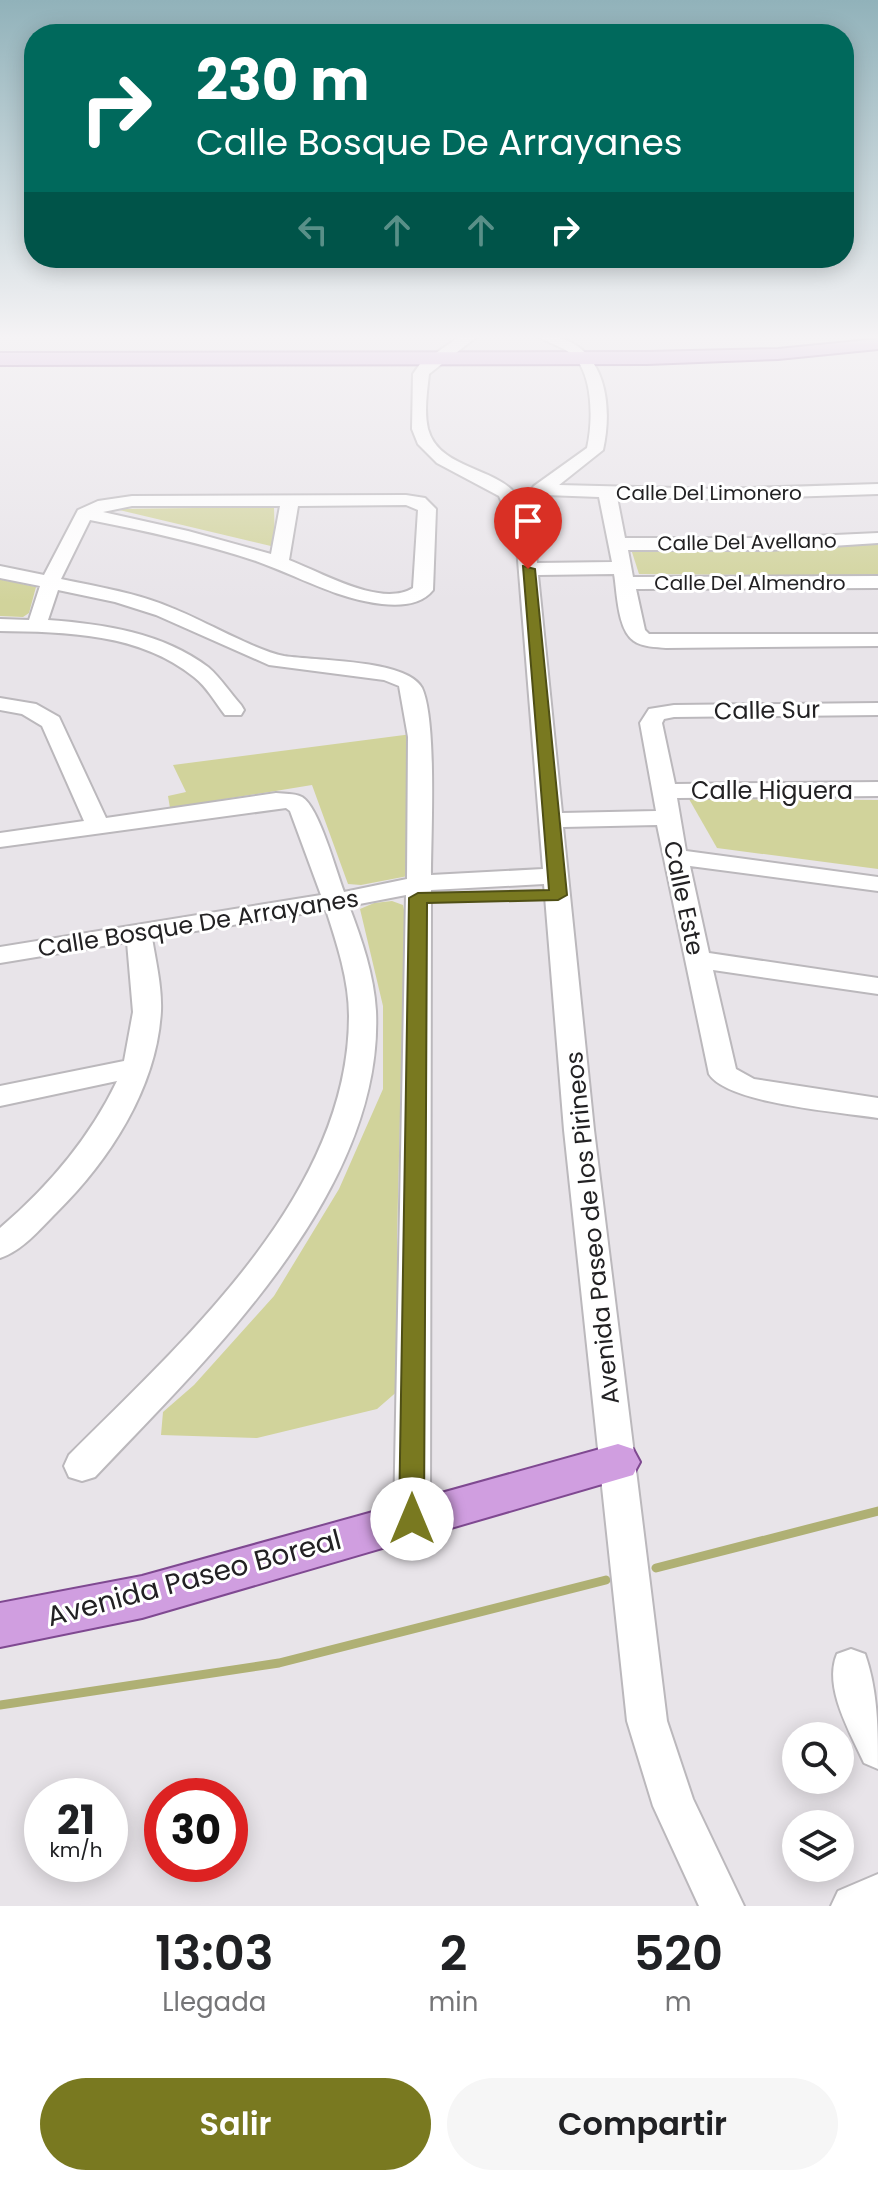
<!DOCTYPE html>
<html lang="es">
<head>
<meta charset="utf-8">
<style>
	:root { --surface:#fff; --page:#f6f6f6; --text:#202124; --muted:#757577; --accent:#797920 }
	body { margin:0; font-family:Poppins,sans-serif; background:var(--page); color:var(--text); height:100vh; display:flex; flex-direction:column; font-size:30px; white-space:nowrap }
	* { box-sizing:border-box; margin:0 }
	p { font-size:26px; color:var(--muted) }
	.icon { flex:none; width:44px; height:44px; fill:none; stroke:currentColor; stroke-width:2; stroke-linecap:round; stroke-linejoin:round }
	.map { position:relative; height:1906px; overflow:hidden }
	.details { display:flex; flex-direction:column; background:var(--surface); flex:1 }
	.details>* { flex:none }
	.guide { position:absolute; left:24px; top:24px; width:830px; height:244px; border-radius:32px; box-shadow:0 4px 20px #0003; background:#00695c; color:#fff; overflow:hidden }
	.tools { position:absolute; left:782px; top:1722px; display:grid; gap:16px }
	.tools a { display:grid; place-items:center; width:72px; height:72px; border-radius:50%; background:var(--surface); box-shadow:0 4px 20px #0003; font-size:40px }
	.speed { position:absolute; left:24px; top:1778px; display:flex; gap:16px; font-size:40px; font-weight:700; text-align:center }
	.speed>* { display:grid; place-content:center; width:104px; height:104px; border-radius:50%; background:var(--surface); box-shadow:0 4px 20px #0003; line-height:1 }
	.speed small { font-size:20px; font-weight:400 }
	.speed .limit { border:12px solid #d22; background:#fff; color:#111 }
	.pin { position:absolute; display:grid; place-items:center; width:68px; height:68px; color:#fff; margin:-82px -34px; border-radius:50% 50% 50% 0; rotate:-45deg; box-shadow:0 0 8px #0007 }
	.pin .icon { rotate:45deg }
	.me { position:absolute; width:88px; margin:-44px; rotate:0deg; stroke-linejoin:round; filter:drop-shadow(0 0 6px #0008) }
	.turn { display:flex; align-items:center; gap:28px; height:168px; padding:0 40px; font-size:36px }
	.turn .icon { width:104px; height:104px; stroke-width:2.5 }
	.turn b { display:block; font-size:56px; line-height:68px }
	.lanes { display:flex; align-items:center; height:76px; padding:0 40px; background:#0003; justify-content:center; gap:40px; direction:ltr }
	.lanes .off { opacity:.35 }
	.eta { display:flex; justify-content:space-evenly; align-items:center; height:136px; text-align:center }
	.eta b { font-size:48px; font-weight:600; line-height:56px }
	.button { display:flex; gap:16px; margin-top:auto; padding:16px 40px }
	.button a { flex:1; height:92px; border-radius:48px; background:var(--accent); color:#fff; font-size:32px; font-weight:600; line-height:92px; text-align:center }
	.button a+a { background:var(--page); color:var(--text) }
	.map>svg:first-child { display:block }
</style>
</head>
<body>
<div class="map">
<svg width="878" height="1906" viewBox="0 0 878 1906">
	<rect width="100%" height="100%" fill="#e8e4e9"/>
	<g fill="#d1d39b">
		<polygon points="274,507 275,547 115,509"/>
		<polygon points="878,542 878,576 639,574 631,549"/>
		<polygon points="0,579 36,587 29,613 23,617 0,616"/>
		<polygon points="412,734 408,876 361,885 348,884 312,785 170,808 168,796 186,792 173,765"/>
		<polygon points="689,799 878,800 878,869 717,848"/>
		<polygon points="392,901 403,905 405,915 397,1237 400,1389 377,1409 257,1438 161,1435 163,1412 194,1385 274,1296 339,1189 383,1089 383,1006 360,909 374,903"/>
	</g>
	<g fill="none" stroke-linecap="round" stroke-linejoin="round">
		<g stroke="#afb074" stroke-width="9">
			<polyline points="656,1568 878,1511"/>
			<polyline points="0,1705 279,1663 606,1580"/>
		</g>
		<g stroke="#bbb8bc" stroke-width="4">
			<g id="minor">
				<path d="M462 335H479L429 374C427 392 424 412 428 429 438 466 487 467 511 489 531 507 534 538 537 563L612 562 599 497 546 495 537 499 528 494 534 486 587 448C593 422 594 371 570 353 560 345 546 343 537 335 601 335 615 396 603 450L559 485 718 489 878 484V494L718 499 617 497 625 538H770L878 533V543L770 550H628L633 577 878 576V588L636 589 645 630 649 634H878V646L666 648C656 647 642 647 634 641 617 630 617 590 614 574L538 575 562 813 656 811 640 723 649 709 674 705 878 703V715L674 717 664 719 662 723 675 784 878 782V796L677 798 686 851 878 877V891L690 866 709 953 878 978V994L713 970 736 1069 754 1079 878 1098V1118C841 1112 728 1104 709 1074L657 825 563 827 594 1130 667 1721 693 1799 744 1906H699L653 1806 627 1721 564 1130 544 884 431 890 430 1519 425 1530 412 1535 399 1530 394 1519 406 895 349 906C362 940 374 975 376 1011 384 1191 209 1357 95 1477L82 1481 69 1477 64 1466 69 1455C185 1339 349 1194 349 1016 349 980 337 944 326 910L152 938C156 962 162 987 161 1011 157 1087 110 1160 56 1213 40 1229 22 1251 0 1258V1228C49 1186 89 1139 117 1081L0 1106V1086L124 1061 133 1012 127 942 0 963V947L321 895 290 811 286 808 0 847V833L84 821 42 726 22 714 0 710V698L36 704 59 717 106 818 276 793C284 794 294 793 302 797 319 807 336 871 344 892L407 879 408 737 399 686 384 680 269 665 156 615 115 602 58 590 48 620C104 624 163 633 208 667 221 678 230 693 241 705L244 710 241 715H225C215 702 207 687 194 677 140 633 66 632 0 631V619L29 620 40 586 0 578V566L44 575 78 510 98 501 132 496 406 495 425 498 436 509 433 590C421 605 400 606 382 604 337 599 298 576 256 561 202 543 146 531 90 520L61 579C99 587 137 593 172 608 203 620 254 650 284 656 314 661 407 659 422 688 437 720 431 835 431 875L543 869 516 535 499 496 437 463 418 444 412 429 413 374 420 364ZM406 505 418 510 413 588C381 608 321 572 289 560L298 506ZM132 506H280L271 554 188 531 103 512Z"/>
				<path d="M851 1649 865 1654C878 1691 878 1730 878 1769L864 1763C850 1732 823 1687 837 1654Z"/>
				<polygon points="878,1874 878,1906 831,1906 838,1891"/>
			</g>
		</g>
		<g stroke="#7f4991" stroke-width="4">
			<g id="major">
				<polygon points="878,339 878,349 778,359 647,364 0,365 0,353 647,352 778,349"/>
				<polygon points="618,1444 633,1449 640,1462 633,1475 142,1618 0,1647 0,1603 142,1576"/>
			</g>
		</g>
		<use href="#minor" fill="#fff" fill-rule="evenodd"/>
		<use href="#major" fill="#d09ee0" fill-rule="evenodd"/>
	</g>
	<linearGradient id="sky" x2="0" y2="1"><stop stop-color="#91b2ba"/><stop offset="0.56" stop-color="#f5f3f5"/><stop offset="1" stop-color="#f5f3f5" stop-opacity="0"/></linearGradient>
	<rect width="878" height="602" fill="url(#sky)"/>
	<polygon fill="#797920" stroke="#4f4f15" stroke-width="2" points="523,566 535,569 567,895 558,900 427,903 424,1519 421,1527 412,1530 403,1527 399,1519 409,898 418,893 549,890"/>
	<g text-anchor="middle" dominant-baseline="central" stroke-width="6" stroke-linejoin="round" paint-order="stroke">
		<g font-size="20" fill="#222123" stroke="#fff">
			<text x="709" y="493">Calle Del Limonero</text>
			<text transform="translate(747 542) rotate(-1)">Calle Del Avellano</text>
			<text x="750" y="583">Calle Del Almendro</text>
		</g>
		<g font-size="24" fill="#222123" stroke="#fff">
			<text transform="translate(767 710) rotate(-1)">Calle Sur</text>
			<text x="772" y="790">Calle Higuera</text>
			<text transform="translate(684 898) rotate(78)">Calle Este</text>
			<text transform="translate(198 923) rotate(-9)">Calle Bosque De Arrayanes</text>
			<text transform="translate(592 1228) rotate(-96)">Avenida Paseo de los Pirineos</text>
		</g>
		<g font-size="28" fill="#222123" stroke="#fff">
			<text transform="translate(194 1578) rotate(-15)">Avenida Paseo Boreal</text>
		</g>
	</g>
</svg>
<div class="tools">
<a><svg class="icon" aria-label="search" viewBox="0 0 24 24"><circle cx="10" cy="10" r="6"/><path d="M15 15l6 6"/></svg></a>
<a><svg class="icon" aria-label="layers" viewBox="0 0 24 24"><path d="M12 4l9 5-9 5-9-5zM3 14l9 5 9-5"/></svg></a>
</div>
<div class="speed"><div>21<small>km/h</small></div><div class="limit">30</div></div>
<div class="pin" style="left:528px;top:569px;background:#d93025"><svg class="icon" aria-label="arrive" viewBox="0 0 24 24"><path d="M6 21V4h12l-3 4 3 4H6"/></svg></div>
<svg class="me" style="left:412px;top:1519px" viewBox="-20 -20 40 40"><circle r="19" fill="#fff"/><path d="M0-13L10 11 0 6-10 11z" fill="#797920"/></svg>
<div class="guide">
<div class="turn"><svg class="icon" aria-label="right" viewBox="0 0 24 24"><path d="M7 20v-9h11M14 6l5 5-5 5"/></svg><div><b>230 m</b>Calle Bosque De Arrayanes</div></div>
<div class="lanes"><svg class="icon off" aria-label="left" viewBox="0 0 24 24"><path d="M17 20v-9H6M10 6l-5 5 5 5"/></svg><svg class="icon off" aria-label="ahead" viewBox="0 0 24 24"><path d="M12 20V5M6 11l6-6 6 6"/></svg><svg class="icon off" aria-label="ahead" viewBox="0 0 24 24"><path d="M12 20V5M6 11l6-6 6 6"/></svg><svg class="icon" aria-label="right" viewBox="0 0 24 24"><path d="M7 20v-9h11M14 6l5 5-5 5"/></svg></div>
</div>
</div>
<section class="details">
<div class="eta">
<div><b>13:03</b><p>Llegada</p></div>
<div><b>2</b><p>min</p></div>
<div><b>520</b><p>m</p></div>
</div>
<div class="button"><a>Salir</a><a>Compartir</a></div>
</section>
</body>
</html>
